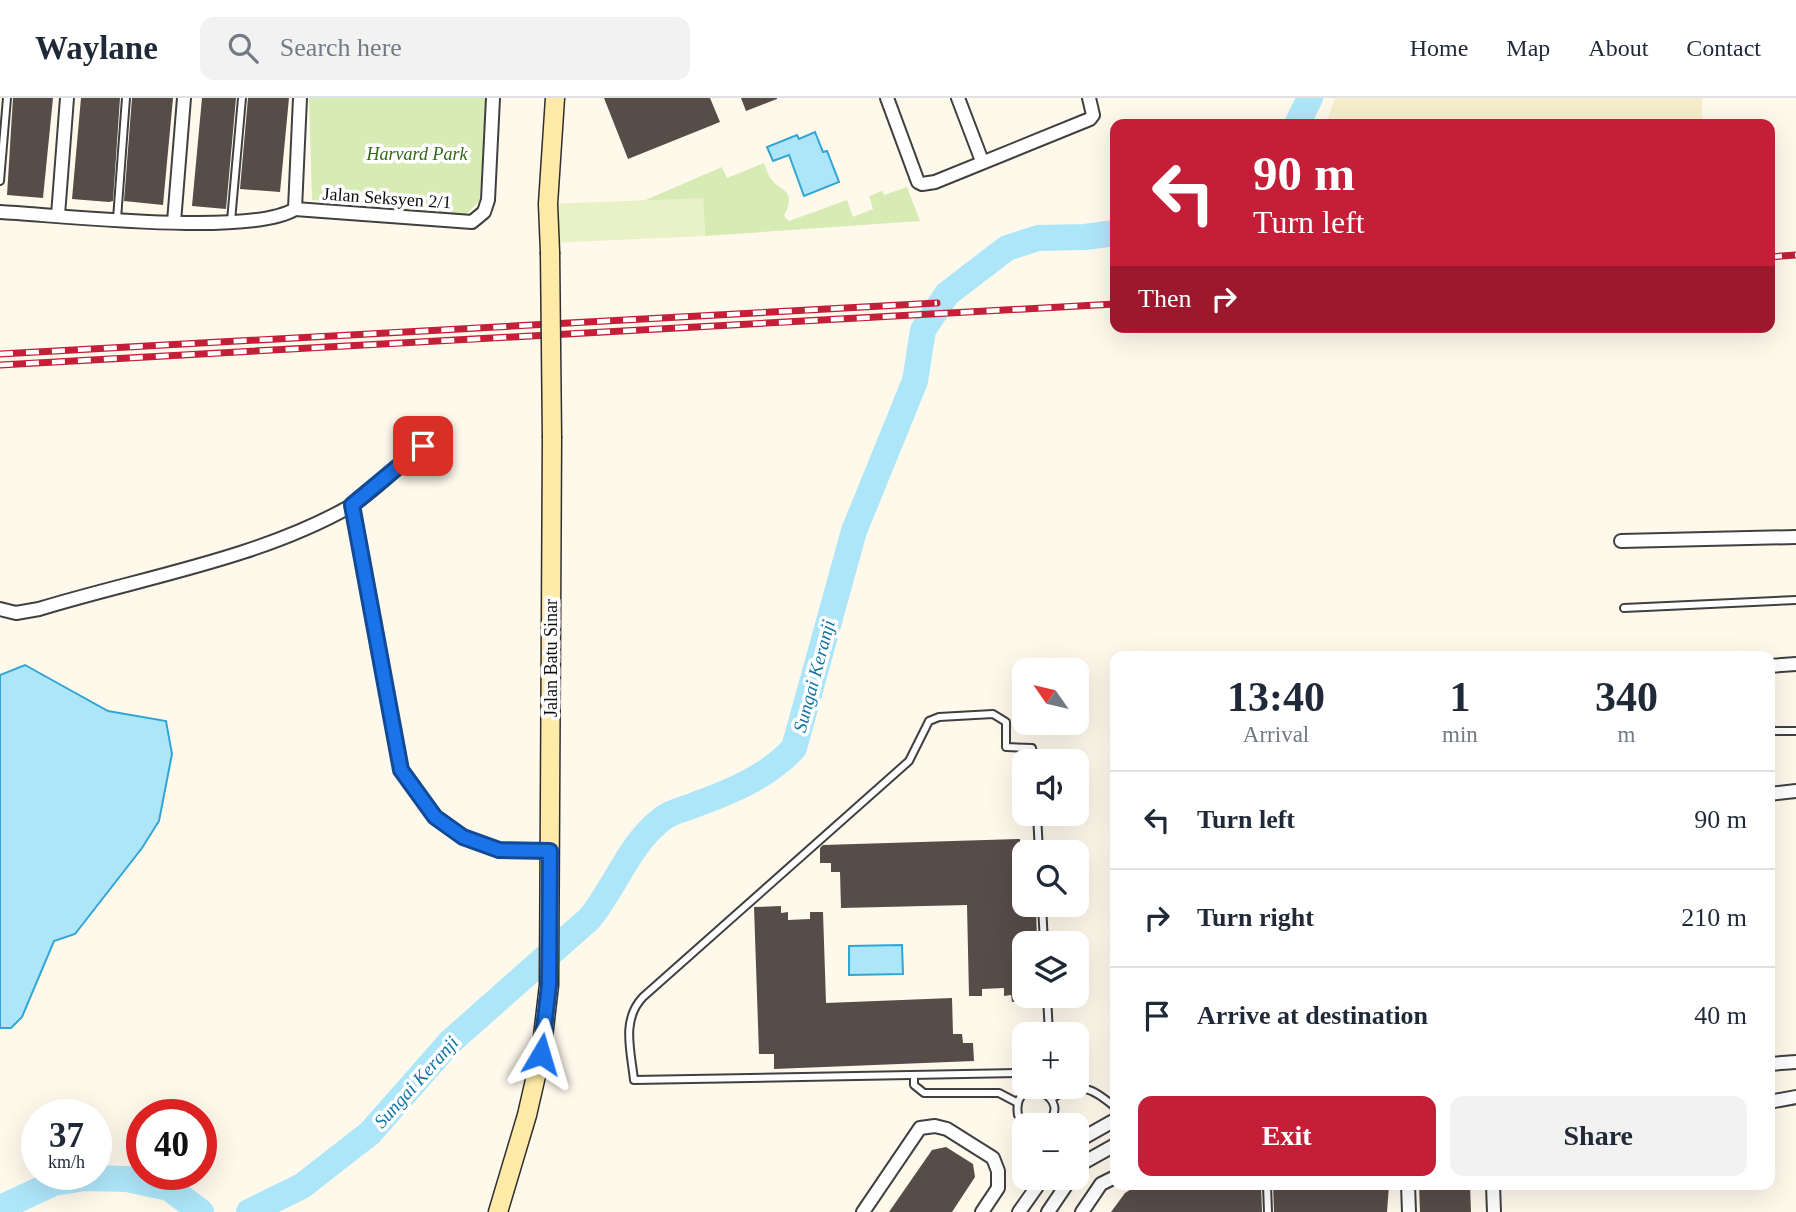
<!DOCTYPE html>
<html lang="en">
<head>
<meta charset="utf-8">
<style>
	:root { --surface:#fff; --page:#f2f2f3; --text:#1f2937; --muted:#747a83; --line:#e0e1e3; --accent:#c41e38 }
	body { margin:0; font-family:"Times New Roman",serif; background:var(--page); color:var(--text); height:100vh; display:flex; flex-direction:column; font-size:26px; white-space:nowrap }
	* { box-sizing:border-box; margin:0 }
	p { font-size:23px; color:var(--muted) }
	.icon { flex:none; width:38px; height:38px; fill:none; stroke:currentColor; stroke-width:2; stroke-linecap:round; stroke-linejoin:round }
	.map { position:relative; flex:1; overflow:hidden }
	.sheet { position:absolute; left:1110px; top:553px; width:665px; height:539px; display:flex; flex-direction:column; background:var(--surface); border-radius:14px; box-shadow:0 7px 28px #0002 }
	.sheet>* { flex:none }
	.guide { position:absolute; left:1110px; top:21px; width:665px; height:214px; border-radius:14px; box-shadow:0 7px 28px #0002; background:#c41e38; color:#fff; overflow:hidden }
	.needle { width:46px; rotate:304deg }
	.buttons { position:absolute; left:1012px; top:560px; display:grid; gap:14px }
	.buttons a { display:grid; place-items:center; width:77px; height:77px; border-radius:14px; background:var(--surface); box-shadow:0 7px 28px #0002; font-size:35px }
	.speed { position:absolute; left:21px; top:1001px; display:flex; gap:14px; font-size:35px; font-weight:700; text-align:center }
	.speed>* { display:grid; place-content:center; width:91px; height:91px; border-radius:50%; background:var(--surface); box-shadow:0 7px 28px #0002; line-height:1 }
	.speed small { font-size:18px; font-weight:400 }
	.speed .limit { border:10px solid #d22; background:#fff; color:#111 }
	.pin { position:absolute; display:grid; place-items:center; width:60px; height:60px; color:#fff; margin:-30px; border-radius:14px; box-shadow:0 4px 10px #0006 }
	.me { position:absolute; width:77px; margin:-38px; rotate:7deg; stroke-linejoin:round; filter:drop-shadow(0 0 5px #0008) }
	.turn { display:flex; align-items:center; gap:24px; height:147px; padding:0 28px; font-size:32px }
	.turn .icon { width:91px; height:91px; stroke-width:2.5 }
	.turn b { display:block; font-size:49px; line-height:60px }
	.then { display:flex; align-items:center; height:66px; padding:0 28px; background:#0003; gap:14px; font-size:26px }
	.eta { display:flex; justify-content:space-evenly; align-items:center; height:119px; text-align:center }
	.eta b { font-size:42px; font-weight:700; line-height:49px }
	.primary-button { display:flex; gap:14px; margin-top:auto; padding:14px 28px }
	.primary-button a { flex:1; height:80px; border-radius:14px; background:var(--accent); color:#fff; font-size:28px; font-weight:700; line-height:80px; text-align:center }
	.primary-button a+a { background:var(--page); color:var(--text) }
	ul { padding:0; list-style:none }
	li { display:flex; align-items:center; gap:21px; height:98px; padding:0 28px; border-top:2px solid var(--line) }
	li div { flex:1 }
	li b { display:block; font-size:26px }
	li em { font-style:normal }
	header { display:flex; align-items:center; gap:42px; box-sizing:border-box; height:98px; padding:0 35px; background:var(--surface); border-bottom:2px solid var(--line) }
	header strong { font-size:33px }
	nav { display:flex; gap:38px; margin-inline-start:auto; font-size:24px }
	.search { width:490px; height:63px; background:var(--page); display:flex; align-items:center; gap:18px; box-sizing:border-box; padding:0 24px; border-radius:14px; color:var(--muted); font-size:26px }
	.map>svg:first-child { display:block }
</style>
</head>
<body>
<header>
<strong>Waylane</strong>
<div class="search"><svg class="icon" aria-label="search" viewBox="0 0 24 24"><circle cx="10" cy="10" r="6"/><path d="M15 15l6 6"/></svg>Search here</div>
<nav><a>Home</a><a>Map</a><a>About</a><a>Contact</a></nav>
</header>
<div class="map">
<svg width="1796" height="1114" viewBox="0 0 1796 1114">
	<rect width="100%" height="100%" fill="#fff9ec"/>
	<polygon fill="#f6eecb" points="1335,0 1702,0 1702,26 1326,26"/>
	<g fill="#d7ebb4">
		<polygon points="309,0 486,0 480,103 465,117 312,102"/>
		<path d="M764 65C766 69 768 77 771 81 782 95 797 91 784 118L789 123 847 102 853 119 873 111 869 98 882 93 884 97 907 89 920 123 705 138 703 101 641 104 722 69 727 80Z"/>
	</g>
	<polygon fill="#e8f2c6" points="703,100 705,138 550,145 548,106"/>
	<g fill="#aee6f9" stroke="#31a5d4" stroke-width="2">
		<polygon points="815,34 823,54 827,53 839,84 804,98 789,57 773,63 767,49 797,37 799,41"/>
		<polygon points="25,567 108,613 166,623 172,656 159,723 142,750 75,836 54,843 22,919 11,930 0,930 0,577"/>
		<polygon points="902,847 903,876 849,877 849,848"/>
	</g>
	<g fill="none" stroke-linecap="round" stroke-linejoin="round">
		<g stroke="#aee6f9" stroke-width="26">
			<polyline points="1297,26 1310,0"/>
			<polyline points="0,1110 54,1085 84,1080 127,1081 169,1090 201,1114"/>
			<path d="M249 1114 302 1088 370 1035 450 944 589 821C616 789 628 747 662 721 671 713 686 711 697 706 733 693 768 678 794 650L854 433 915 283 923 232 947 196 1007 150 1038 140 1085 139 1115 135"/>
		</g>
	</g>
	<g fill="#564c48">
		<polygon points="13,0 53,0 43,100 7,97"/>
		<polygon points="81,0 120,0 113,103 109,104 72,101"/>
		<polygon points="132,0 173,0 163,107 124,103"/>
		<polygon points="202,0 236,0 226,111 192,108"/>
		<polygon points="248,0 289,0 280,94 240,91"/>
		<polygon points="604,0 710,0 720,24 628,61"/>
		<polygon points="741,0 777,0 777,1 746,13"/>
		<polygon points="1020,741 1020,756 1024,756 1024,807 1036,807 1037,845 1024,845 1024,904 1012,904 1011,897 1004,898 1004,890 982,891 982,898 969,898 967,807 841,810 840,774 831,774 831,765 820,765 820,750 823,747"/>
		<polygon points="781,808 781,815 788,814 788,822 810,821 810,814 823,814 826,905 952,900 953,936 962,936 963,945 973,945 974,963 774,971 774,956 759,956 754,809"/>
		<polygon points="946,1049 973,1066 975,1079 952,1114 889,1114 932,1052"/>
		<polygon points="1138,1087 1261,1087 1262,1114 1111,1114 1125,1095"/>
		<polygon points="1273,1087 1389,1087 1387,1114 1274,1114"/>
		<polygon points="1419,1087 1470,1087 1471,1114 1420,1114"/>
	</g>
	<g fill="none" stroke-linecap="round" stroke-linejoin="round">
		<g stroke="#404040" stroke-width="10">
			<g id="lane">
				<polyline points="0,83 7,0"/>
				<polyline points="117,121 126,0"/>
				<polyline points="231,123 242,0"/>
				<polyline points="1624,510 1796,502"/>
				<polyline points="1769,633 1796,633"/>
				<polyline points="1037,716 1039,754"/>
				<polyline points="1042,807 1044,845"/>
				<polyline points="1047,898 1049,936"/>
				<path d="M1024 975 634 982C631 953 621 922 643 899L909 663 929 623 939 619 993 616 1006 624V649L1032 650 1035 663"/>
				<polyline points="914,977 914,987 924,995 999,995 1018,1005"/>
				<path d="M1051 1001C1080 983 1090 989 1115 1009"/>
				<path d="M1028 1027 1018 1017C1011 971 1080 1001 1044 1027"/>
				<polyline points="1267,1087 1268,1114"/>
			</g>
		</g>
		<g stroke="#404040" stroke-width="16">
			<g id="street">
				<polyline points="887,0 918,84 922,86 935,84 1090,21 1093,17 1089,0"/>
				<polyline points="958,0 982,63"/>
				<polyline points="295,111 472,124 484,114 488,102 493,0"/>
				<polyline points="295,111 300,0"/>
				<path d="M0 114C59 117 251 139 295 111"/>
				<polyline points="58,117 67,0"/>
				<polyline points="174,124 184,0"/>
				<polyline points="352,407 401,672 435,719 463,739 499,752 550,753"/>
				<polyline points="1621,443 1796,439"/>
				<path d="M0 511 16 515 39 511C140 480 257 461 349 409 375 393 399 367 423 348"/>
				<polyline points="1769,568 1796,566"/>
				<polyline points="1769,696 1796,693"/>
				<polyline points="1769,966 1796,964"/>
				<polyline points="1769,1004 1796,999"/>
				<polyline points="1076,1044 1115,1022"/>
				<polyline points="1076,1072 1081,1066 1115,1047"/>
				<polyline points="1408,1087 1409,1114"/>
				<polyline points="1493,1087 1494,1114"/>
				<polyline points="863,1114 920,1030 935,1028 947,1031 993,1060 998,1073 998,1090 982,1114"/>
				<polyline points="1019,1114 1043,1080"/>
				<polyline points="1048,1114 1071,1080"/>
				<polyline points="1082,1114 1101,1086 1115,1079"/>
			</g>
		</g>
		<g stroke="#2f2f2f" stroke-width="21">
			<g id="secondary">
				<polyline points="550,154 548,106 555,0"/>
				<polyline points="498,1114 527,1017 541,956 549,887 552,340"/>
			</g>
		</g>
		<use href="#lane" stroke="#fff" stroke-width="6"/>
		<use href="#street" stroke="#fff" stroke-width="12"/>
		<use href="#secondary" stroke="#ffeba7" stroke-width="18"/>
		<g stroke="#c41e38" stroke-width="7">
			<g id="rail">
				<polyline points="1769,159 1796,157"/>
				<polyline points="0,256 937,205"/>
				<polyline points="0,267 1115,206"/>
			</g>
		</g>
		<use href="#rail" stroke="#fff" stroke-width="4.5" stroke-dasharray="13" stroke-linecap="butt"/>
		<g stroke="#2f2f2f" stroke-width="21" stroke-linecap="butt">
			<polyline id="secondary-bridge" points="550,154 552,340"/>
		</g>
		<use href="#secondary-bridge" stroke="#ffeba7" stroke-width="18"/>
	</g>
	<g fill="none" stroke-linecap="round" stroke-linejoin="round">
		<g stroke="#114b97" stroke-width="18">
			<polyline id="route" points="423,348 352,407 401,672 435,719 463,739 499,752 550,753 549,887 541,956"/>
		</g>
		<use href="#route" stroke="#1a73e8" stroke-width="12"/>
	</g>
	<g text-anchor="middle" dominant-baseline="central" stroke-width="7" stroke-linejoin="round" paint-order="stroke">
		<g font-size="18" font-style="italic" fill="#33681a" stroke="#fff">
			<text x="417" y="56">Harvard Park</text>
		</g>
		<g font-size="18" fill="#0d0d0d" stroke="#fff">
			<text transform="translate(387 100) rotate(4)">Jalan Seksyen 2/1</text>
			<text transform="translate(551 560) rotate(-90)">Jalan Batu Sinar</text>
		</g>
		<g font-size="19" font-style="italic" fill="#1074a5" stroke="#fff">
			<text transform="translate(814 578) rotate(-75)">Sungai Keranji</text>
			<text transform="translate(416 984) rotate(-48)">Sungai Keranji</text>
		</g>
	</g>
</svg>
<div class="buttons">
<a><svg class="needle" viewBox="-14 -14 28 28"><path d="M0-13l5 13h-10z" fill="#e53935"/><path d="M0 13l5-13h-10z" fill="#747a83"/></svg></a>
<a><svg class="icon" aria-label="sound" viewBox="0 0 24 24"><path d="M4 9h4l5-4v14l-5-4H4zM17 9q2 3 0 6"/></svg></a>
<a><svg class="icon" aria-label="search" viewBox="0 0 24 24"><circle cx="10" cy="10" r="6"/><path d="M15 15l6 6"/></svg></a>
<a><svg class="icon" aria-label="layers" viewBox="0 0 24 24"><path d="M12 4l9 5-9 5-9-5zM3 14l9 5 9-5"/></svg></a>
<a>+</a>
<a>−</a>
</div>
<div class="speed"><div>37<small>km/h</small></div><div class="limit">40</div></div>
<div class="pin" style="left:423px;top:348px;background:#d93025"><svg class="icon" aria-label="arrive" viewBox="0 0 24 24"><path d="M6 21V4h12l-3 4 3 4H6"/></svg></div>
<svg class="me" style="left:541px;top:956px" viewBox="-20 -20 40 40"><path d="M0-17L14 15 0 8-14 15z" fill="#1a73e8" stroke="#fff" stroke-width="4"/></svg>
<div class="guide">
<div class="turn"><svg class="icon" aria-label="left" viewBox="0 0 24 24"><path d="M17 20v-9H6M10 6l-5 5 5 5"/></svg><div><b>90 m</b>Turn left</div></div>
<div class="then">Then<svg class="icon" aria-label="right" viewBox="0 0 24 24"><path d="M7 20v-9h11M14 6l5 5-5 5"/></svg></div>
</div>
<section class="sheet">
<div class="eta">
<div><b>13:40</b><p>Arrival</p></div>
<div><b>1</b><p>min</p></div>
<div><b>340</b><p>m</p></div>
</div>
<ul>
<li><svg class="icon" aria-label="left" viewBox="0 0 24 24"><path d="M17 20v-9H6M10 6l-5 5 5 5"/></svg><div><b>Turn left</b></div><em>90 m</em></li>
<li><svg class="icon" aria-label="right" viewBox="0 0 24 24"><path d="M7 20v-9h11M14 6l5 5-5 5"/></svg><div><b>Turn right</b></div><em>210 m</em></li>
<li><svg class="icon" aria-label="arrive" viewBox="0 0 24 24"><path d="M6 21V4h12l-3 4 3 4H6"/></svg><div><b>Arrive at destination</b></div><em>40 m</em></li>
</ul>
<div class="primary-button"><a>Exit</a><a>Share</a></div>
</section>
</div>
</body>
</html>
